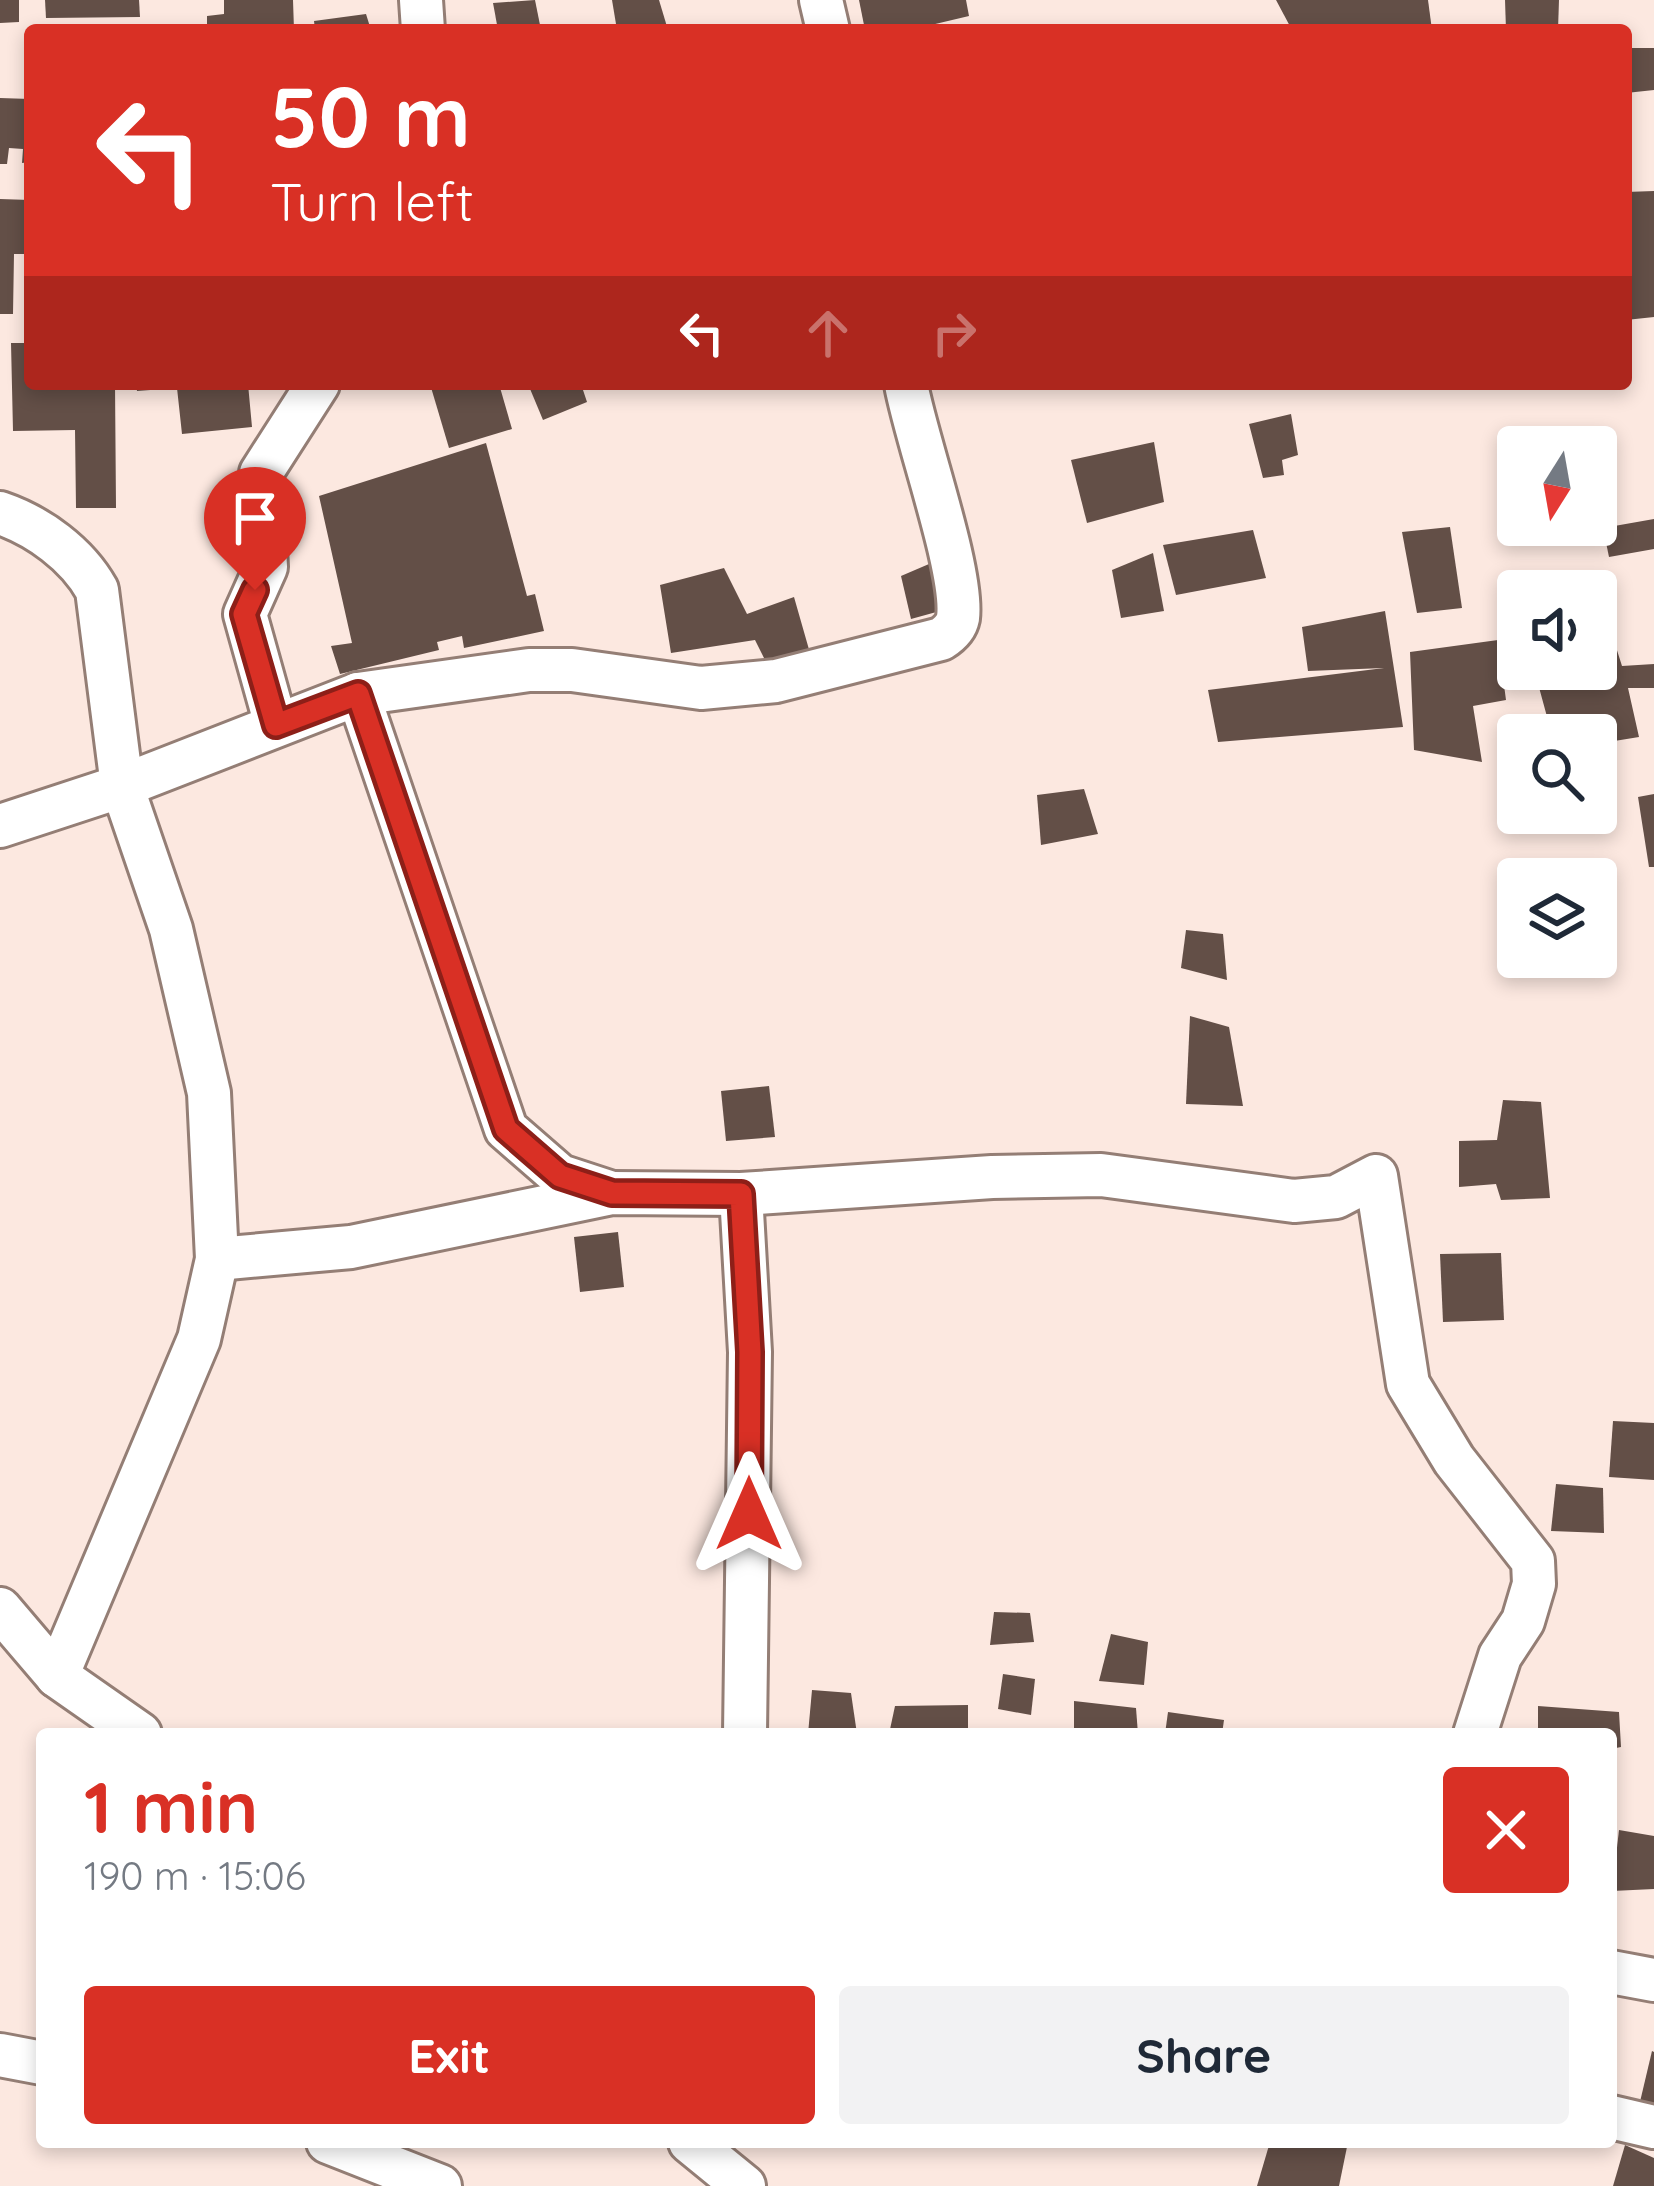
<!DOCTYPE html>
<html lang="en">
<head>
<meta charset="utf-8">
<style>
	:root { --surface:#fff; --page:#f2f2f3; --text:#1f2937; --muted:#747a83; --accent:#d93025 }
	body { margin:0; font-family:Quicksand,sans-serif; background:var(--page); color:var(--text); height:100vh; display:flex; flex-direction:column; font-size:45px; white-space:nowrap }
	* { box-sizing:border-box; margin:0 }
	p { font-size:39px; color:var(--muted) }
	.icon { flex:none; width:66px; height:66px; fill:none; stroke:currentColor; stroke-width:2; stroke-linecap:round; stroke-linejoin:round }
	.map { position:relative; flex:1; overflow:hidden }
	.sheet { position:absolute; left:36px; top:1728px; width:1581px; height:420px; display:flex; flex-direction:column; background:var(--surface); border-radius:12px; box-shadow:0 6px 18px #0003 }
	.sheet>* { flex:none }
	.banner { position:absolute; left:24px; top:24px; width:1608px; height:366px; border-radius:12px; box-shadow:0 6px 18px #0003; background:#d93025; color:#fff; overflow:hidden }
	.needle { width:78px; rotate:191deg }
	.controls { position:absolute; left:1497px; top:426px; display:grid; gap:24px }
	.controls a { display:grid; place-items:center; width:120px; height:120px; border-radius:12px; background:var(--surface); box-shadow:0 6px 18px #0003; font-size:60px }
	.pin { position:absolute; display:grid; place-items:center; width:102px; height:102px; color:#fff; margin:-123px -51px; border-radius:50% 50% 50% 0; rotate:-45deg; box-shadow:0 0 12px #0007 }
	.pin .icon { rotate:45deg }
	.me { position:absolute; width:132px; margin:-66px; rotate:0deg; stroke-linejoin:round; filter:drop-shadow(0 0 9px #0008) }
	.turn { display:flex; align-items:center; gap:42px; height:252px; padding:0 48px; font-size:54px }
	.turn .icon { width:156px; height:156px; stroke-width:2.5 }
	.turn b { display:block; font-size:84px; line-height:102px }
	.lanes { display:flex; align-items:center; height:114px; padding:0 48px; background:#0003; justify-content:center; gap:60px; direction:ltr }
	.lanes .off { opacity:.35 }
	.round { display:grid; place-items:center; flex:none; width:126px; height:126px; border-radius:12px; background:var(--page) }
	.head { display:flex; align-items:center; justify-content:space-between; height:204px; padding:0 48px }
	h1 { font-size:72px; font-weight:800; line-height:90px; color:var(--accent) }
	.button { display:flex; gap:24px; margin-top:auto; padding:24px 48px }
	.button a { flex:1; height:138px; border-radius:12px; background:var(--accent); color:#fff; font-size:48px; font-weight:800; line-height:138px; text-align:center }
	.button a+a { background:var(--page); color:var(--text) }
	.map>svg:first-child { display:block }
</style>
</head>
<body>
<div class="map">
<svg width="1654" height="2186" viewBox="0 0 1654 2186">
	<rect width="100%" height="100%" fill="#fce8e0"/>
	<g fill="#634f47">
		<polygon points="0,0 19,0 19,22 0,23"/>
		<polygon points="45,0 139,0 140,17 46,18"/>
		<polygon points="224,0 293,0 294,30 207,30 207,16 224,14"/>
		<polygon points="535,0 541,30 498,30 493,3"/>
		<polygon points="612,0 659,0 668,30 617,30"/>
		<polygon points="859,0 966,0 969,16 910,30 865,30"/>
		<polygon points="1276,0 1428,0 1432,30 1292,30"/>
		<polygon points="1505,0 1559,0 1558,30 1506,30"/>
		<polygon points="366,14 371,30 315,30 314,21"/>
		<polygon points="1626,48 1654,48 1654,90 1626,93"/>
		<polygon points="0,98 30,99 30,162 22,163 23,149 9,148 7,164 0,164"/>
		<polygon points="1654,191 1654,317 1626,320 1626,192"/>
		<polygon points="0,199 30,200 30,254 14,254 13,314 0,314"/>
		<polygon points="11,343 30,343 30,384 115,384 116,508 76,508 75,430 13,431"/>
		<polygon points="136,384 248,384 252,427 182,434 177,388 137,391"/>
		<polygon points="430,384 499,384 512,429 449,448"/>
		<polygon points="528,384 581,384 587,402 543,420"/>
		<polygon points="1291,414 1298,455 1282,460 1284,475 1263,478 1249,424"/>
		<polygon points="1154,442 1164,502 1087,523 1071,460"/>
		<polygon points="486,443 527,596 535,594 544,631 464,648 462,636 437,642 439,650 340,674 331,646 352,643 319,496"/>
		<polygon points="1654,519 1654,549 1609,557 1603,528"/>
		<polygon points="1450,527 1462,608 1417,613 1402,532"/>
		<polygon points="1253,530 1266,578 1176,595 1163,545"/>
		<polygon points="1153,553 1164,611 1121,618 1112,570"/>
		<polygon points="929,564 940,611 911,619 901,576"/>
		<polygon points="724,568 747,614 794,597 810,653 769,668 755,640 671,653 660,585"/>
		<polygon points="1385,611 1403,727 1218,742 1208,690 1384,668 1308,671 1302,627"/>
		<polygon points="1608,622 1622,666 1654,664 1654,688 1628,688 1639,737 1596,744 1596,735 1552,735 1534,669 1596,669 1596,625"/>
		<polygon points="1498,640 1506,700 1473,706 1482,762 1414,750 1410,652"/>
		<polygon points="1084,789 1098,834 1041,845 1037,795"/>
		<polygon points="1654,794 1654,867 1649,867 1638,797"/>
		<polygon points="1186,930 1223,934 1227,980 1181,968"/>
		<polygon points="1190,1016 1229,1027 1243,1106 1186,1104"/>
		<polygon points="769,1086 775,1137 726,1141 721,1091"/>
		<polygon points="1503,1100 1541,1102 1550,1198 1501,1200 1496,1184 1459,1187 1459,1141 1497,1140"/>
		<polygon points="618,1232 624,1287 580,1292 574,1237"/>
		<polygon points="1501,1253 1504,1320 1443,1322 1440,1254"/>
		<polygon points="1613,1421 1654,1423 1654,1480 1609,1477"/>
		<polygon points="1556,1484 1603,1488 1604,1533 1551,1531"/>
		<polygon points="994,1612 1030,1613 1034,1642 990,1645"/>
		<polygon points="1111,1634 1148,1642 1144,1685 1099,1681"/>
		<polygon points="1003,1674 1035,1679 1031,1715 998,1709"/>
		<polygon points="812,1690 851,1693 857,1734 808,1734"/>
		<polygon points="1074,1701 1136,1708 1138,1734 1074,1734"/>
		<polygon points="968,1705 968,1734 889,1734 895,1706"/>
		<polygon points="1538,1706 1619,1712 1621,1747 1611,1749 1611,1734 1538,1734"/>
		<polygon points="1168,1712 1224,1720 1222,1734 1165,1734"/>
		<polygon points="1619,1830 1654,1836 1654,1889 1612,1891"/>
		<polygon points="1652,2051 1654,2052 1654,2110 1639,2106"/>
		<polygon points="1270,2142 1348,2142 1339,2186 1257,2186"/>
		<polygon points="1625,2145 1654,2158 1654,2186 1613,2186"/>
	</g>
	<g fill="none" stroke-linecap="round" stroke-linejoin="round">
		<g stroke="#947e75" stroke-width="48">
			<g id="minor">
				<polyline points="421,0 423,30"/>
				<polyline points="821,0 828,30"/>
				<path d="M0 513C38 526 77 554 97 590L122 786 171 929 209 1093 217 1259 199 1339 57 1676"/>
				<polyline points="358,694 506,1129 560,1176 612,1193"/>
				<polyline points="276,725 245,614 266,567 261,473 318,384"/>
				<path d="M0 826 122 786 358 694 529 670H572L701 688 776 681 941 639C949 634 956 628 958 618 964 571 916 440 906 384"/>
				<polyline points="741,1194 750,1352 745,1734"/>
				<polyline points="217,1259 351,1247 612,1193 741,1194 992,1177 1101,1175 1294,1201 1336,1197 1376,1176 1408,1384 1454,1460 1533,1561 1534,1584 1523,1621 1500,1656 1475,1734"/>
				<polyline points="0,1609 57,1676 140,1734"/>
				<polyline points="1611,1972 1654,1980"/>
				<polyline points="0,2055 42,2063"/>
				<polyline points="1611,2117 1654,2127"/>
				<polyline points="328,2142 440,2186"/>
				<polyline points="690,2142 744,2186"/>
			</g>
		</g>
		<use href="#minor" stroke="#fff" stroke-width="42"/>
	</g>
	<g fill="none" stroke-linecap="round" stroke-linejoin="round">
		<g stroke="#8d1f18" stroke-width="30">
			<polyline id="route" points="255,590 244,614 276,725 358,694 506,1129 560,1176 612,1193 741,1194 750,1352 749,1514"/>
		</g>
		<use href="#route" stroke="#d93025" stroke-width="21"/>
	</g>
</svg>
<div class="controls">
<a><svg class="needle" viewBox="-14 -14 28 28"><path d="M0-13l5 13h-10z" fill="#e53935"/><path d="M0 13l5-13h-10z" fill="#747a83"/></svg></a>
<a><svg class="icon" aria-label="sound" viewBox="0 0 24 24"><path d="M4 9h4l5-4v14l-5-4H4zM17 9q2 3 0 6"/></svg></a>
<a><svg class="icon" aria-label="search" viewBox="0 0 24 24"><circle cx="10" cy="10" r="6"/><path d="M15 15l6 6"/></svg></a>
<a><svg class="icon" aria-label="layers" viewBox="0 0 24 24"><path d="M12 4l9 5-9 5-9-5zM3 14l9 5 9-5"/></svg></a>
</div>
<div class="pin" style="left:255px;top:590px;background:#d93025"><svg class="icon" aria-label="arrive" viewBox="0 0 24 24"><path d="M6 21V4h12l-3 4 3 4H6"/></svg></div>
<svg class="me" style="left:749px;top:1514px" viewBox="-20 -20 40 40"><path d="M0-17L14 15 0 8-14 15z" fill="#d93025" stroke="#fff" stroke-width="4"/></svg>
<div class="banner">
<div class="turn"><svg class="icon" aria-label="left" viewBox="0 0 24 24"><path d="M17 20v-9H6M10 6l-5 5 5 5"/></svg><div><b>50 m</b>Turn left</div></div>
<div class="lanes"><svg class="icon" aria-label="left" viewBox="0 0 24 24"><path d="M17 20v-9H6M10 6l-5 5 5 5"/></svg><svg class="icon off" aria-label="ahead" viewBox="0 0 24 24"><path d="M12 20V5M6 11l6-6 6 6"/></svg><svg class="icon off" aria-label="right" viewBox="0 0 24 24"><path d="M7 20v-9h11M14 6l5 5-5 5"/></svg></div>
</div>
<section class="sheet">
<div class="head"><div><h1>1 min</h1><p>190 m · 15:06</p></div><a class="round" style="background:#d93025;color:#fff"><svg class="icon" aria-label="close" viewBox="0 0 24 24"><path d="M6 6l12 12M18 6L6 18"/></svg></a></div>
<div class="button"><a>Exit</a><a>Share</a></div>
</section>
</div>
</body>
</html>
